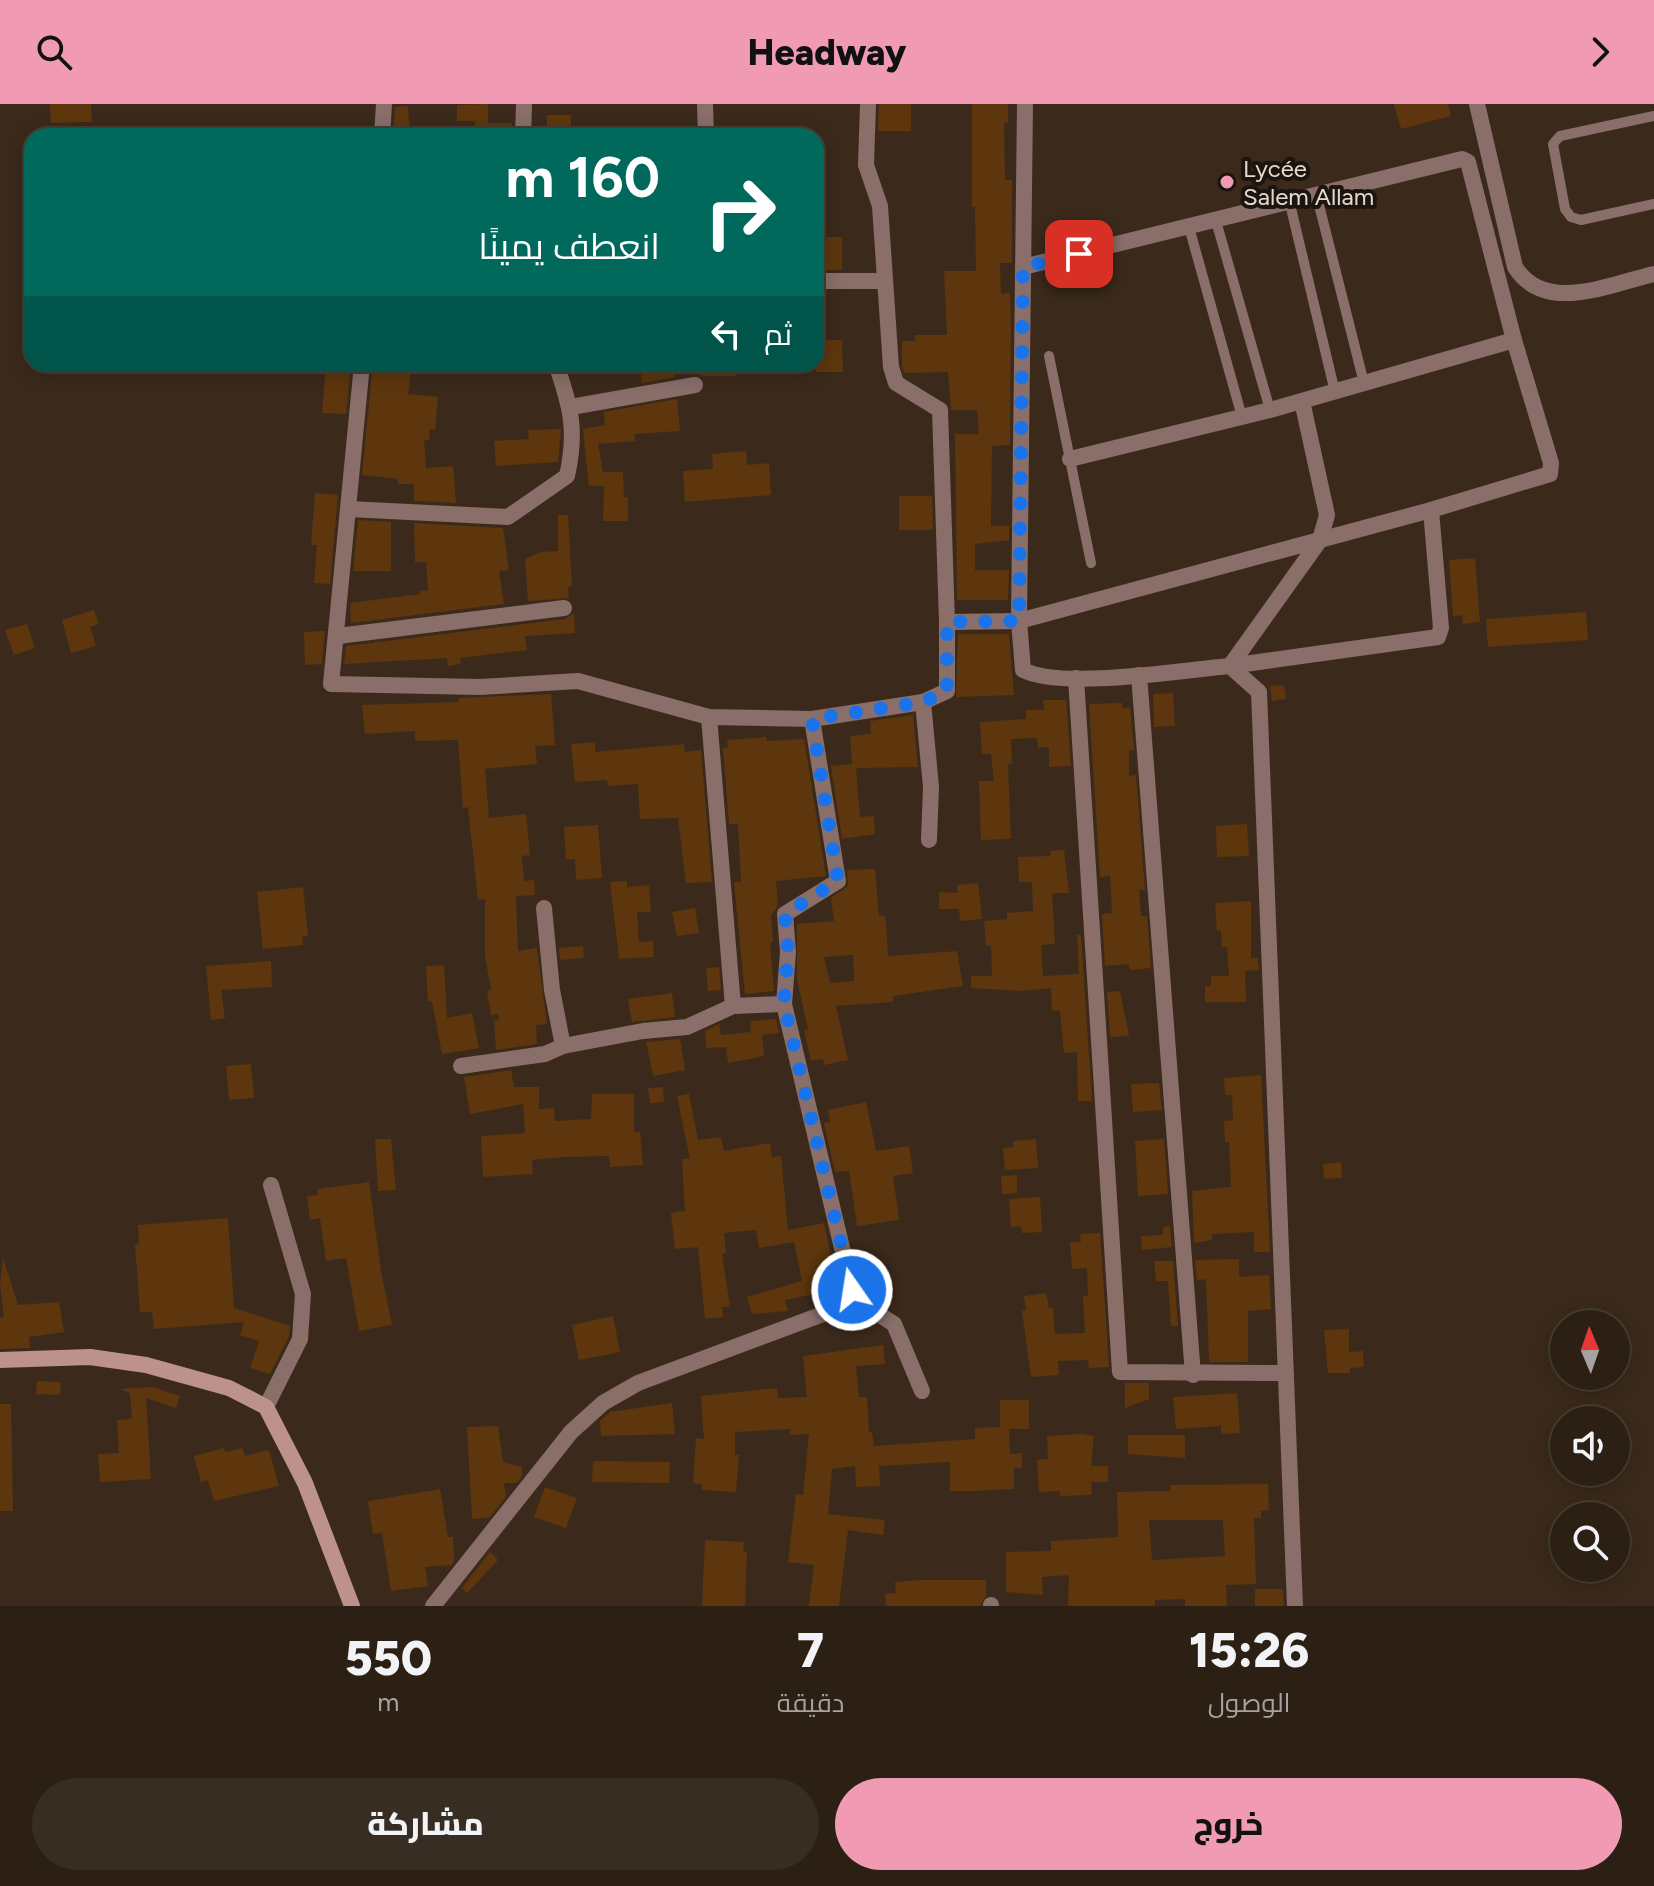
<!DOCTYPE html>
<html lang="ar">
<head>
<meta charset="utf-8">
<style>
	:root { --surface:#2c2014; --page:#382d22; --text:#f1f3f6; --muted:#a6a3a0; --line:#483e34; --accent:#f19ab4 }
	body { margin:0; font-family:Figtree,Cairo,sans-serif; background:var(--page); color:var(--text); direction:rtl; height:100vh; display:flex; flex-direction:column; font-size:30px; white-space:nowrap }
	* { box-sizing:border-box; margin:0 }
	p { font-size:26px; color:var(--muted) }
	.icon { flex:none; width:44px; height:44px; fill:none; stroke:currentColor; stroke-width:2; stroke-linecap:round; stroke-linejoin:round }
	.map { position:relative; height:1502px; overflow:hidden; direction:ltr }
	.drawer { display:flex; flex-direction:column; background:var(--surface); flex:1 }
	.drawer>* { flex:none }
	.guide { position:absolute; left:24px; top:24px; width:800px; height:244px; border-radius:24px; box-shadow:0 4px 20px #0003,0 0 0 2px var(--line); direction:rtl; background:#00695c; color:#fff; overflow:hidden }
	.needle { width:52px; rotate:358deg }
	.tools { position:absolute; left:1550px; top:1206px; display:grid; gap:16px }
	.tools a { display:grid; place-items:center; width:80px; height:80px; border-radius:50%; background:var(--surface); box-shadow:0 4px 20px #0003,0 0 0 2px var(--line); font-size:40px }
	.pin { position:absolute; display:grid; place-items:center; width:68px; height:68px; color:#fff; margin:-34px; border-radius:16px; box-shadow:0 4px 12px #0006 }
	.me { position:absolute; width:88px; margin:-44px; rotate:347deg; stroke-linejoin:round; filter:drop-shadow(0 0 6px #0008) }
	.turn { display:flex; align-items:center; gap:28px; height:168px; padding:0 32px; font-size:36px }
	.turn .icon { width:104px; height:104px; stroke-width:2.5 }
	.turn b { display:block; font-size:56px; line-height:68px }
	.then { display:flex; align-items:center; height:76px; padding:0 32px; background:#0003; gap:16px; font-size:30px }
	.eta { display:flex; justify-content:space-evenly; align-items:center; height:136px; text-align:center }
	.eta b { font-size:48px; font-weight:800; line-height:56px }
	.primary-button { display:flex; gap:16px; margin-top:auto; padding:16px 32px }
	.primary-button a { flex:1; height:92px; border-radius:48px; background:var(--accent); color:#111; font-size:32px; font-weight:800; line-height:92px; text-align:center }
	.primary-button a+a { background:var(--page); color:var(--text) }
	header { display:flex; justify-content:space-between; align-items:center; height:104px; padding:0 32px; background:var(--accent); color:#111; font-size:36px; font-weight:800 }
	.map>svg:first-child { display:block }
</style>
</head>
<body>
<header><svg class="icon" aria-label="forward" viewBox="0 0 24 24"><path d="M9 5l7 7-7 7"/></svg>Headway<svg class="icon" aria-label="search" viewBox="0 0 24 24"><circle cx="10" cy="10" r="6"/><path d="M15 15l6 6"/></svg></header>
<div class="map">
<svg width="1654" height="1502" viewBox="0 0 1654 1502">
	<rect width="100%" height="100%" fill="#3b2a1b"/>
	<g fill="#5d360d" fill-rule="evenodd">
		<polygon points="50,0 91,0 92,18 51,19"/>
		<polygon points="488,0 488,19 512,19 512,32 475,32 475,17 457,17 457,1"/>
		<polygon points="879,0 911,0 911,27 878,27"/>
		<polygon points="972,0 1008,0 1008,19 1004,19 1005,76 1012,76 1012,159 1000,159 1001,190 1010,189 1011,212 1010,341 992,342 991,422 1009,422 1009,436 975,440 975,466 1009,466 1008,496 957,496 955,330 979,330 977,306 951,306 948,268 904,269 902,262 902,237 915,237 915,231 947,231 944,167 976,167 975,103 972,103"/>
		<polygon points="1394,0 1448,0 1451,12 1401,25"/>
		<polygon points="408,2 410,32 393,32 395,3"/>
		<rect x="547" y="11" width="24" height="21"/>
		<rect x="816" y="133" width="26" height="33"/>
		<polygon points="816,236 842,236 843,268 816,268"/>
		<polygon points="326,260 351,260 346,310 322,309"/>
		<polygon points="373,260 412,260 408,290 438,293 435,326 430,325 429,336 424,336 426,364 453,362 456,399 414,397 414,380 398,380 398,375 362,371"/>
		<polygon points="640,260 674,260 675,273 642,279"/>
		<polygon points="700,260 736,260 736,272 701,272"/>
		<polygon points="677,295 680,327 634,330 635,337 598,340 603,368 623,368 624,393 628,393 628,417 603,417 604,382 589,382 583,325 605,321 604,308"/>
		<polygon points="561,325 558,358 496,362 494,337 529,335 528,326"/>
		<polygon points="746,347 747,361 769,359 771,391 685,398 683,367 713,365 712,350"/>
		<polygon points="315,389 338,391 330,480 314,479 317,441 311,441"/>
		<polygon points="899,392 932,392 933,426 899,426"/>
		<polygon points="558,411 568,411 572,482 568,483 569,494 528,497 525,455 541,448 558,447"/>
		<polygon points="358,416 391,418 391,467 353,467"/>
		<polygon points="414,419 503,424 509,466 499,467 504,500 351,519 350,499 420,490 419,487 428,486 426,458 415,458"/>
		<polygon points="1475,454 1480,518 1463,520 1462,511 1453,512 1449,456"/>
		<polygon points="94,506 99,520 90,523 96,542 71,549 62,516"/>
		<polygon points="1586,508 1588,536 1488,543 1486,515"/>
		<polygon points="574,509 575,529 525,532 527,546 460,554 461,560 448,562 447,554 344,560 346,542 565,515"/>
		<polygon points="27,520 35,544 14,551 5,526"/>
		<polygon points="325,527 322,560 305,561 304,528"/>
		<polygon points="958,530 1009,530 1014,591 956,593"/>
		<polygon points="1284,581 1286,595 1272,597 1270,582"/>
		<polygon points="1173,589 1175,622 1154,623 1153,590"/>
		<polygon points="551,590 555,641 535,642 537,660 485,665 489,714 526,710 530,751 522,752 524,777 534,776 535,791 516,792 518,847 537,844 547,920 536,921 537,940 496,946 494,917 499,916 498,910 491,911 487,887 491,886 485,852 485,795 478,796 468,703 463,704 458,636 415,637 415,627 365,630 362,601 459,598 459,594"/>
		<polygon points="1043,596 1066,596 1071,662 1049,663 1049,643 1038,644 1037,634 1011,635 1012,659 1008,660 1011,735 981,736 979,677 994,677 991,650 982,650 980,618 1026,615 1026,606 1044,606"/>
		<polygon points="1122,599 1122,604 1130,603 1134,646 1129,646 1129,672 1136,671 1145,786 1139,786 1141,812 1147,812 1151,864 1130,866 1129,860 1105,862 1102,810 1112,809 1110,772 1100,773 1089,600"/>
		<polygon points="913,611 918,663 856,664 860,713 874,712 875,730 842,735 831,662 852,660 850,632 871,630 870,617"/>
		<polygon points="766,633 767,637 804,635 826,772 776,777 778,802 771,811 773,838 770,839 774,887 745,890 734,778 741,778 738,720 729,720 723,644 728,643 727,636"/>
		<polygon points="595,638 595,648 684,640 685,648 701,646 712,778 686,779 678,714 640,715 638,680 608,682 607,676 575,678 571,640"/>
		<polygon points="1247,720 1249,752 1217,753 1216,722"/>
		<polygon points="598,721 602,774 576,776 575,755 566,755 564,723"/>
		<polygon points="1064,746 1069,789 1052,789 1055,840 1041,841 1043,872 1079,870 1077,831 1081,831 1092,997 1078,997 1077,948 1064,949 1060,907 1052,907 1051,884 1022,887 971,884 971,872 992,872 991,842 986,842 984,817 1007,815 1007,809 1033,807 1032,778 1019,778 1018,753 1051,752 1050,747"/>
		<path d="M875 765 879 812 884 811 886 818 888 852 957 847 963 882 893 892V898L836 902 848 956 824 961 823 955 811 957 804 926H808L797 875V820L834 817 831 794 848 782 847 766ZM853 851 854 877 830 879 824 853Z"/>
		<polygon points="627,777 627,783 649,781 651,808 637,808 639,838 653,837 654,853 619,855 610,778"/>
		<polygon points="978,779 982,815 960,817 959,805 939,805 939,788 958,789 957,781"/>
		<polygon points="303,783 308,832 302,833 303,841 263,845 257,788"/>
		<polygon points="1251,797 1251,854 1258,854 1259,866 1245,867 1246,898 1205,898 1205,882 1211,882 1211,872 1229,872 1227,843 1222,843 1221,827 1217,827 1215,799"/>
		<polygon points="695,804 699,829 677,832 672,808"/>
		<polygon points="583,842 584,854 560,856 559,844"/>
		<polygon points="271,857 272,883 221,886 225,914 211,916 206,862"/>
		<polygon points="444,861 447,914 472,909 479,944 442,950 432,897 428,898 426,862"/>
		<polygon points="719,863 721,886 708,887 706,864"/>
		<polygon points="1120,887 1129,932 1110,933 1107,888"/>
		<polygon points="672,889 675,913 632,918 628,895"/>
		<polygon points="776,915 779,929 762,931 764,952 728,959 726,943 706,944 705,927 719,920 721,931 751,928 750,917"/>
		<polygon points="680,935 685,966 653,972 646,938"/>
		<polygon points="251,960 254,994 229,996 226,962"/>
		<polygon points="511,966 514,983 539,983 539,1005 554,1004 555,1017 591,1015 592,990 634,990 634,1028 640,1028 643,1061 610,1063 609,1052 564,1053 532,1056 533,1070 483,1073 481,1032 525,1029 523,1000 470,1010 464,973"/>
		<polygon points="1261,971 1270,1148 1254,1148 1254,1128 1212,1130 1212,1136 1194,1139 1192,1087 1231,1083 1229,1038 1225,1038 1224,1017 1233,1016 1232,991 1225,991 1224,974"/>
		<polygon points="1159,979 1162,1006 1133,1008 1131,980"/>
		<polygon points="663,983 664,998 650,999 648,984"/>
		<polygon points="689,990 698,1036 721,1033 724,1047 770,1039 772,1053 781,1052 788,1126 824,1119 838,1185 785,1196 788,1207 752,1210 747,1193 802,1177 794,1138 759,1144 756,1126 724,1129 726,1149 722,1150 730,1203 722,1203 723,1213 705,1215 698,1143 675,1145 671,1109 685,1107 682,1055 690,1055 677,992"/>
		<polygon points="866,998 876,1047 909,1042 913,1069 893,1072 899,1116 857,1122 849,1067 835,1068 824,1019 830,1018 828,1006"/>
		<polygon points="375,1035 391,1035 396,1086 378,1087"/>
		<polygon points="1036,1035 1038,1064 1005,1066 1003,1044 1013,1043 1013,1037"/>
		<polygon points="1164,1035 1168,1090 1138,1092 1135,1037"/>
		<polygon points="1341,1058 1342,1074 1324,1075 1323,1060"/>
		<polygon points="1017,1071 1017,1089 1002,1090 1001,1072"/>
		<polygon points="369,1078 381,1167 392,1221 359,1227 346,1154 326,1157 320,1114 310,1116 307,1092 318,1091 318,1085"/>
		<polygon points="1040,1093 1042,1128 1022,1129 1021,1122 1011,1123 1009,1095"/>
		<polygon points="228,1114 234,1204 290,1222 289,1233 270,1270 250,1264 259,1237 240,1231 244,1218 154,1225 152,1208 140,1208 135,1141 139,1140 138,1121"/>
		<polygon points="1170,1122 1172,1143 1142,1146 1141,1132 1163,1131 1163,1123"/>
		<polygon points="1100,1129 1109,1263 1089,1264 1088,1256 1058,1257 1059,1271 1031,1273 1022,1207 1026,1206 1024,1192 1046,1189 1049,1204 1053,1204 1055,1230 1085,1229 1083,1192 1088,1192 1087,1164 1072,1165 1070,1138 1081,1138 1080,1130"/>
		<polygon points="3,1154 18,1201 59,1198 64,1228 29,1233 30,1244 0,1245 0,1214 4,1213 0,1181"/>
		<polygon points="1239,1155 1239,1173 1269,1171 1271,1205 1248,1207 1248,1258 1209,1258 1206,1175 1197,1176 1195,1156"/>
		<polygon points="1154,1157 1173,1157 1178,1222 1171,1222 1168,1177 1156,1177"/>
		<polygon points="613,1212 620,1248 579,1256 572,1221"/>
		<polygon points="1349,1225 1349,1248 1363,1247 1364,1263 1350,1264 1350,1269 1328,1269 1324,1226"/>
		<polygon points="883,1241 885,1260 856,1262 859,1293 867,1293 869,1329 872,1328 874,1342 975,1335 975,1324 1000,1323 1000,1296 1029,1296 1029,1325 1009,1325 1010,1350 1022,1349 1022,1364 1014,1364 1014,1385 973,1387 950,1387 950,1358 879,1362 880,1382 856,1383 855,1362 832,1365 828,1410 885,1416 883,1431 848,1426 839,1502 809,1502 814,1461 788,1458 796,1390 803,1391 809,1330 790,1331 790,1325 735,1328 735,1351 739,1351 736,1388 702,1386 702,1380 693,1379 696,1334 704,1335 701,1292 777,1284 778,1294 807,1293 803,1252"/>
		<polygon points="37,1277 61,1278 60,1291 36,1290"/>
		<polygon points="1125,1279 1149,1279 1149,1295 1125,1304"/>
		<polygon points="152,1283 180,1292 176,1304 146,1294 151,1375 100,1378 98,1350 119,1349 117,1316 132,1315 130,1289 120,1285"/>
		<polygon points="1237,1289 1240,1329 1221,1330 1221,1322 1176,1325 1173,1293"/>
		<polygon points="672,1299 675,1330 601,1332 600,1317 610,1308"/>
		<polygon points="0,1300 11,1300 13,1407 0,1407"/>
		<polygon points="498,1322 503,1358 522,1363 522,1372 517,1379 504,1379 506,1393 490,1413 472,1415 467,1323"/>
		<polygon points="1081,1330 1094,1332 1091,1362 1108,1362 1108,1378 1091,1378 1092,1391 1060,1392 1060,1387 1039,1388 1037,1356 1048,1355 1047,1332"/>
		<polygon points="1128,1331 1185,1331 1185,1354 1128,1350"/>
		<polygon points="224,1344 225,1348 242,1344 245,1352 269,1346 279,1382 214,1397 208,1376 201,1378 194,1352"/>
		<polygon points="593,1357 670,1358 669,1379 592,1378"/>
		<path d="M1268 1380 1269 1406 1261 1407V1414H1254L1256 1480 1226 1481 1227 1502H1185V1495L1155 1496V1502H1068L1069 1471 1042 1473 1043 1491 1006 1488V1448L1051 1447V1437L1118 1433 1117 1388 1170 1387V1381ZM1149 1416H1223L1225 1452 1152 1456Z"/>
		<polygon points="545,1383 577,1394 566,1424 534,1413"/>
		<polygon points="440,1385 448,1433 453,1433 454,1457 451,1461 425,1463 428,1482 391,1487 382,1429 373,1430 368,1397"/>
		<polygon points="705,1436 744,1438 743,1448 747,1448 745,1502 702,1502"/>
		<polygon points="490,1448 498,1456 467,1489 462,1484"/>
		<polygon points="920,1476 986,1476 986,1491 980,1502 886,1502 885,1490 896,1489 895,1478"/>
		<polygon points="1255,1485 1283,1485 1284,1502 1255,1502"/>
	</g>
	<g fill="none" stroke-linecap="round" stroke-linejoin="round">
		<g stroke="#896e6a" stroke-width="10">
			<polyline points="1654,12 1560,32 1553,40 1565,105 1571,113 1581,116 1654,100"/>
			<polyline points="1317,93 1364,279"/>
			<polyline points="1290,100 1335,288"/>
			<polyline points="1216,117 1270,306"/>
			<polyline points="1189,123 1242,313"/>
			<polyline points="1049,252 1091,459"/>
		</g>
		<g stroke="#896e6a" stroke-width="16">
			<polyline points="705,0 706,32"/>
			<polyline points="868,0 866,61 880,102 891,263 896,279 940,306 947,518"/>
			<path d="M1025 0 1019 517 1023 566C1062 586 1183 566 1230 562L1259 588 1295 1502"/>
			<path d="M1477 0 1515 163C1545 211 1610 180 1654 170"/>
			<polyline points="382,32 384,0"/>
			<polyline points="523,32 524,0"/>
			<polyline points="1023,163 1462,55 1468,58 1514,236"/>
			<polyline points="816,177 885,177"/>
			<polyline points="362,260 331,580 480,583 578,577 709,613 812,615 923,598 947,587 947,518 1019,517 1431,406 1550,370 1551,359 1514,236 1270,306 1070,355"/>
			<polyline points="571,303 695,281"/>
			<path d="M349 405 508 413 567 372C577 327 571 303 556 260"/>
			<polyline points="338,532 564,504"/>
			<polyline points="1230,562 1438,533 1441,524 1431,406"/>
			<polyline points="1230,562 1320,436 1327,411 1302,297"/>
			<polyline points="1139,571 1193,1271"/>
			<polyline points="1076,574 1120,1268 1286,1269"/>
			<polyline points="923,598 931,683 929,736"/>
			<polyline points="544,804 552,886 563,942"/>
			<polyline points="784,900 788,848 785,810 838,777 812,615"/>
			<polyline points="461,962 545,950 563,942 643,927 687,923 733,902"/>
			<polyline points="858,1197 894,1220 922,1287"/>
			<polyline points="266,1303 300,1235 303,1190 271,1081"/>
			<polyline points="991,1501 991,1502"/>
			<polyline points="433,1502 571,1328 603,1299 638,1279 858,1197 852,1186 784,900 733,902 709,613"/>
		</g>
		<polyline stroke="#bc928b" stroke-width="16" points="0,1256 90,1253 146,1261 229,1284 266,1303 305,1379 352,1502"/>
	</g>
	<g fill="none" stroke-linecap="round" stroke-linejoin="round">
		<polyline stroke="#1a73e8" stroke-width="14" stroke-dasharray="0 25.2" points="852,1186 784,900 788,848 785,810 838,777 812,615 923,598 947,587 947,518 1019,517 1023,163 1079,150"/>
	</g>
	<circle fill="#f19ab4" stroke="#1c140e" stroke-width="3" cx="1227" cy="78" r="8"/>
	<g text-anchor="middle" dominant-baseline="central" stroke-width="8" stroke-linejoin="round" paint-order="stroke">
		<g font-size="24" fill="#e5d9d0" stroke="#1c140e" text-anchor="start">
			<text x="1243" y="64">Lycée<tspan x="1243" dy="28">Salem Allam</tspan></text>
		</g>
	</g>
</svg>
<div class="tools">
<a><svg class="needle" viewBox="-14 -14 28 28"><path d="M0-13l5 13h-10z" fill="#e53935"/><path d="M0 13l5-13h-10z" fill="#a6a3a0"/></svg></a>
<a><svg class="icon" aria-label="sound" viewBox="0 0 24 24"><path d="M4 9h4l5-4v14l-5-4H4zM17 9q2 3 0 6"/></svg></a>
<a><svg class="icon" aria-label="search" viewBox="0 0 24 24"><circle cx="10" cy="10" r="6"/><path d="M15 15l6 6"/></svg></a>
</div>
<div class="pin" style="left:1079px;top:150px;background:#d93025"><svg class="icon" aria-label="arrive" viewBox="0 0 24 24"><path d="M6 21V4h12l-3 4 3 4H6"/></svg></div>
<svg class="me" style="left:852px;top:1186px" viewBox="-20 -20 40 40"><circle r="17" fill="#1a73e8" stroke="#fff" stroke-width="3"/><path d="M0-11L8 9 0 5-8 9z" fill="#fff"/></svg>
<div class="guide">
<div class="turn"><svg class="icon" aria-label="right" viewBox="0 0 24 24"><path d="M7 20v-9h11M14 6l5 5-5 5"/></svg><div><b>160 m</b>انعطف يمينًا</div></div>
<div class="then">ثم<svg class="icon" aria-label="left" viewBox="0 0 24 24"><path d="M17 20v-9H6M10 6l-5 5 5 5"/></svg></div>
</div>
</div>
<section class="drawer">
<div class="eta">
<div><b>15:26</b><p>الوصول</p></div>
<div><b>7</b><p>دقيقة</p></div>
<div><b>550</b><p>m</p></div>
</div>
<div class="primary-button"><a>خروج</a><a>مشاركة</a></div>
</section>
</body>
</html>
